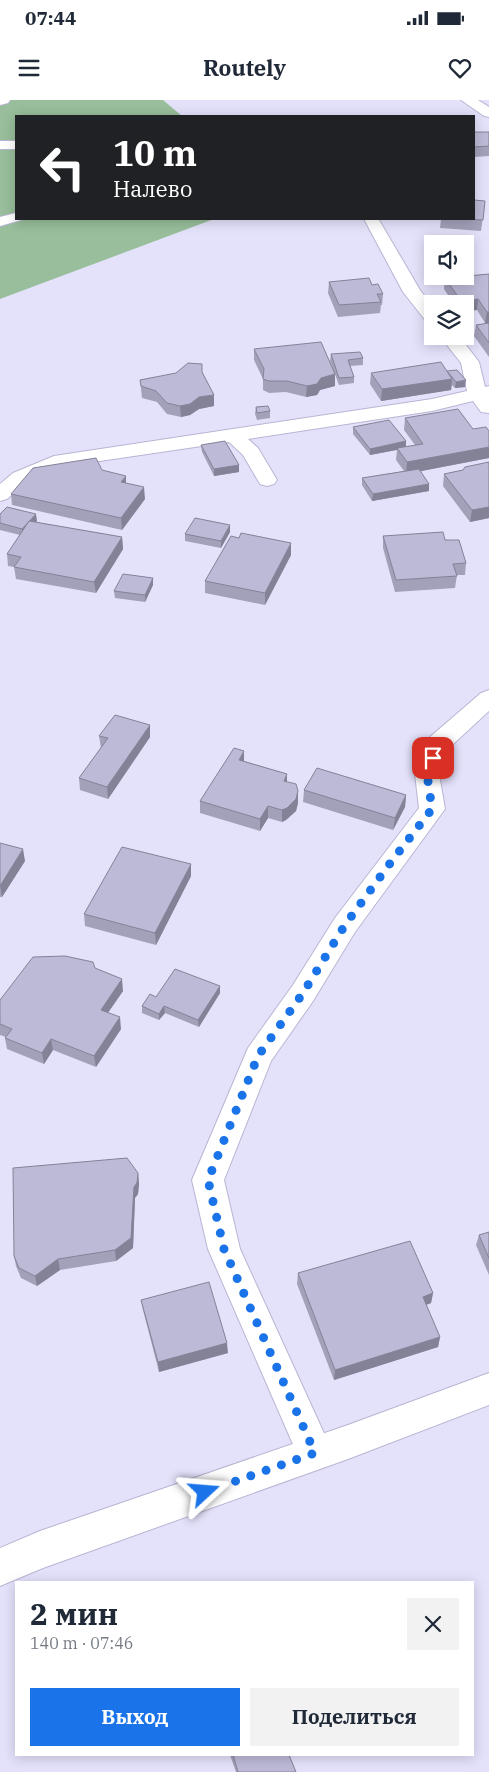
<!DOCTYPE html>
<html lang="ru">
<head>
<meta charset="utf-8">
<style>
	:root { --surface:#fff; --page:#f2f2f3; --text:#1f2937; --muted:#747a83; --accent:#1a73e8 }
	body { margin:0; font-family:"IBM Plex Serif",serif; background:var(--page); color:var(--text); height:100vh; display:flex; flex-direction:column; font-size:19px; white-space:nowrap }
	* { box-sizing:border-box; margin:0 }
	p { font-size:16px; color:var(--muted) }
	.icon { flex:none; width:28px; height:28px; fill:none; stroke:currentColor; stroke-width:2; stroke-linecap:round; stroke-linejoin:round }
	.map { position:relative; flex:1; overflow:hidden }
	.sheet { position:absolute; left:15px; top:1481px; width:459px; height:175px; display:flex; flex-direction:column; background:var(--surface); border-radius:0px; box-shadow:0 2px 12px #0003 }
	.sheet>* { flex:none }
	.guide { position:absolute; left:15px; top:15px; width:460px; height:105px; border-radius:0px; box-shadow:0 2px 12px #0003; background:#202124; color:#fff; overflow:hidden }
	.buttons { position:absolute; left:424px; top:135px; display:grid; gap:10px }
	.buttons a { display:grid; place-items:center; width:50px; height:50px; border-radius:0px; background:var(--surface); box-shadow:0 2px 12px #0003; font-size:25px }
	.pin { position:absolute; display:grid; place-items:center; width:42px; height:42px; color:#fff; margin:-21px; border-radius:10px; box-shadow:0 2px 8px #0006 }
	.me { position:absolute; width:55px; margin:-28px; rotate:71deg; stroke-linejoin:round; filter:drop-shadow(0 0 4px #0008) }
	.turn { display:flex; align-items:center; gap:18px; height:105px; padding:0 15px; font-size:22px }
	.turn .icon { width:65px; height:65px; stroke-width:2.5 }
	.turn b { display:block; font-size:35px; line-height:42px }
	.round { display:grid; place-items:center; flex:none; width:52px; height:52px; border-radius:0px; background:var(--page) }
	.summary { display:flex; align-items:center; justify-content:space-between; height:85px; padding:0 15px }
	h1 { font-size:30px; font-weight:800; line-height:38px }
	.cta { display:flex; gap:10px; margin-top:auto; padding:10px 15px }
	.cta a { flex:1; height:58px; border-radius:0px; background:var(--accent); color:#fff; font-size:20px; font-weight:800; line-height:58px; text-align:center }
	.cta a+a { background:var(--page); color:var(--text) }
	.status { display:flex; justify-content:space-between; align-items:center; height:35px; padding:0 25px; background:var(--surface); direction:ltr }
	.status svg { height:14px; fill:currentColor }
	header { display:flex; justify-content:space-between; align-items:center; height:65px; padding:0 15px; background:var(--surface); font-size:22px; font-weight:800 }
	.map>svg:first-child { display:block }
</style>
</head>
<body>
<div class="status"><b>07:44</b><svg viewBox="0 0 49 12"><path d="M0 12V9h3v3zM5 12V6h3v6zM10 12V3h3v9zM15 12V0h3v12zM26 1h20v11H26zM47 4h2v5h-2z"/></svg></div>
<header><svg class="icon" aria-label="menu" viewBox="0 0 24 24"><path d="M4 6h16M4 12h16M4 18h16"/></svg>Routely<svg class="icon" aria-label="heart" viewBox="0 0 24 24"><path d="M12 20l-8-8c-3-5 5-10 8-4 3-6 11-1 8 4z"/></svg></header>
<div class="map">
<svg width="489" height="1672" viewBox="0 0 489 1672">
	<rect width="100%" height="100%" fill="#e4e2fb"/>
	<polygon fill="#98be9b" points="0,0 163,0 182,16 16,16 16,119 214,119 0,199"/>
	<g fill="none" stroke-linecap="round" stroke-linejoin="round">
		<g stroke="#b8b5d3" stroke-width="2">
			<g id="lane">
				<polygon points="0,0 10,0 8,3 0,5"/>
				<rect x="0" y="41" width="16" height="8"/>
				<polygon points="16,113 16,119 21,120 0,126 0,117"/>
			</g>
		</g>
		<g stroke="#b8b5d3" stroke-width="2">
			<g id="street">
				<polygon points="461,0 478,0 489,7 489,17 484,16"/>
				<polygon points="364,119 379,120 420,190 432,206 432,222 426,221 403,192"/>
				<polygon points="440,236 459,236 479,262 485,287 489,286 489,313 481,312 473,301 432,311 248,339 258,348 277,380 274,384 267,386 260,384 243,355 229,342 59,367 27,381 7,399 0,401 0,384 13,373 54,356 432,299 467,291 461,263"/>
				<polygon points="489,590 489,611 450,647 439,674 445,709 355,832 313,901 271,961 224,1080 240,1149 333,1353 328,1365 315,1370 302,1365 208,1149 192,1080 248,948 293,885 335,818 419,708 415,674 430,637 481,593"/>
			</g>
		</g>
		<g stroke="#b8b5d3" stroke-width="2">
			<polygon id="secondary" points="489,1273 489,1305 348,1359 43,1468 0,1486 0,1448 40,1431 348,1325"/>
		</g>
		<use href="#lane" fill="#fff" fill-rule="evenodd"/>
		<use href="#street" fill="#fff" fill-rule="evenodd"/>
		<use href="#secondary" fill="#fff" fill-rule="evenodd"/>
	</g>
	<g fill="#a3a0ba">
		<polygon points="474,32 489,32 489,56 474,57"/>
		<polygon points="485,101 481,131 440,128 441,119 474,119"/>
		<polygon points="489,174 489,223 485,223 477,210 465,204 454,204 444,189 445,178"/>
		<polygon points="329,182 383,194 382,205 381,205 380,213 338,217 328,193"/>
		<polygon points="489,223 489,257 474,236 476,225"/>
		<polygon points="254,249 335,286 320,290 317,295 306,297 286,292 269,293 263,290 263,279 254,260"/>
		<polygon points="331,254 363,258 363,265 350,266 354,277 354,283 339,285 330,261"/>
		<polygon points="447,271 465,287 455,288 452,285 451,290 381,301 370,284 371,273"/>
		<polygon points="202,272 214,295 214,306 199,309 190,315 181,317 167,314 157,302 142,298 140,280"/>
		<polygon points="256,307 270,311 270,318 257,320 255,314"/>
		<polygon points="405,318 489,358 421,371 429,391 372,401 362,385 362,378 404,371 396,360 397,350 370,355 353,334 353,327 406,341 406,347 415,345 404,330"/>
		<polygon points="201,345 239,372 214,376 202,352"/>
		<polygon points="489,362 489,418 470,422 443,386 444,374 463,370"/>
		<polygon points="126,376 126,383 145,399 122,430 12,405 11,394"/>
		<polygon points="0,414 37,421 36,422 122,437 123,449 96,493 16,479 14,467 8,466 7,454 20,435 0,430"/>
		<polygon points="230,432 221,448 185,441 185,434"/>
		<polygon points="383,436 445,440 466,463 465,475 457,475 455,488 395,492 383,448"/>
		<polygon points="291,455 265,505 205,493 205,481"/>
		<polygon points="153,478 153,485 145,502 115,498 114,491"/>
		<polygon points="150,625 150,637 108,699 80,690 79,678 101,648 99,636"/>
		<polygon points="244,661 287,674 287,682 298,691 298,703 296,711 286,720 282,722 268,718 260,731 200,713 200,701"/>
		<polygon points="304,690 406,695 405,707 393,730 303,702"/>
		<polygon points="0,743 25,761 2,797 0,797"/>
		<polygon points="191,776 156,845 85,826 84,814"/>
		<polygon points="95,868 123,891 108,913 121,929 96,967 53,950 44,964 7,949 5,938 6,937 0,935 0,900"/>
		<polygon points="220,886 220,893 199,927 165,913 159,920 142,913 142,906 156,897"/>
		<polygon points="138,1073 139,1084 138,1094 135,1098 133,1148 116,1161 60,1170 37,1186 21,1178 16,1166 14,1156"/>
		<polygon points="489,1132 489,1175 476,1145 479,1135"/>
		<polygon points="298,1173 433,1193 431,1203 426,1205 440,1237 438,1247 334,1280 297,1184"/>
		<polygon points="141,1200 228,1253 159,1272 143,1210"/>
		<polygon points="230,1655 289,1655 296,1672 236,1672"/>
	</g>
	<g fill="#848297">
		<polygon points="478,199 477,210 465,212 465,204 461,204 461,201"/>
		<polygon points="487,212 489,212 489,223 485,223"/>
		<polygon points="335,274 335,286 320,290 317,295 306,297 307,286 321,278"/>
		<polygon points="452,279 451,290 381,301 382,289"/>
		<polygon points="466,280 465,287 455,288 456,282"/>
		<polygon points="214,295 214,306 199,309 190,315 181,317 180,306 199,297"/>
		<polygon points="406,341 406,348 370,355 370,349"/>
		<polygon points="489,347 489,358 406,374 407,362"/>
		<polygon points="239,365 239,372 214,376 214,369"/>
		<polygon points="126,376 126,387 121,382"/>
		<polygon points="429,384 429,391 372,401 373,394"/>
		<polygon points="144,387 145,399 122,430 121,418"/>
		<polygon points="489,407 489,418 470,422 472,410"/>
		<polygon points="36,414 37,421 23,436 22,429"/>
		<polygon points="230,425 230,432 221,448 221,441"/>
		<polygon points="122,437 123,449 96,493 94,482"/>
		<polygon points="291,443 291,455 265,505 265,493"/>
		<polygon points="153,478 153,485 145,502 145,495"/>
		<polygon points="150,625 150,637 108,699 107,687"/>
		<polygon points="244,651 244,663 239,660"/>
		<polygon points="287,674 287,686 284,681"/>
		<polygon points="298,691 298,703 296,711 286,720 282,722 282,710"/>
		<polygon points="406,695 405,707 393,730 395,718"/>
		<polygon points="268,706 268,718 260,731 260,719"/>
		<polygon points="23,749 25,761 2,797 0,786"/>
		<polygon points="191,764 191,776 156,845 155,833"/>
		<polygon points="122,879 123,891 102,921 101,910"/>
		<polygon points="220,886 220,893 199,927 198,920"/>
		<polygon points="164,906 165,913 159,920 159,914"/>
		<polygon points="120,917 121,929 96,967 94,956"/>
		<polygon points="51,939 53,950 44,964 42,953"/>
		<polygon points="138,1073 139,1084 138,1094 135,1098 133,1148 116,1161 115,1150"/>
		<polygon points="58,1159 60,1170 37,1186 35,1176"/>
		<polygon points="433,1193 431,1203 421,1207 423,1197"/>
		<polygon points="440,1237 438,1247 334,1280 335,1270"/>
		<polygon points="227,1243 228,1253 159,1272 158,1262"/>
	</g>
	<g fill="#bdbad8" stroke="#848297">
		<polygon points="474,32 489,32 489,46 474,47"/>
		<polygon points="474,100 485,101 483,120 464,119 474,119"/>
		<polygon points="489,174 489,212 487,212 478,199 461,201 445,178"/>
		<polygon points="369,178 372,185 378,184 383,194 377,194 381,202 339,205 329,182"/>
		<polygon points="489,223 489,243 476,225"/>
		<polygon points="321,242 335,274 321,278 317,284 307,286 287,281 269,281 263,279 264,269 254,249"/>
		<polygon points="360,252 363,258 348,260 354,277 339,278 331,254"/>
		<polygon points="441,262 452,279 382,289 371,273"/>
		<polygon points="188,263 202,264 202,272 214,295 199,297 190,304 180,306 167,303 156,291 141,286 140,280 176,273"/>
		<polygon points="457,270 466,280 456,282 447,271"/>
		<polygon points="268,306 270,311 257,313 256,307"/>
		<polygon points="458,309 473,329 486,327 489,331 489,347 407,362 397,348 423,344 405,318"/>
		<polygon points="389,320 406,341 370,349 353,327"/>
		<polygon points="225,341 239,365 214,369 201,345"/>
		<polygon points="96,358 102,370 126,376 121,382 144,387 121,418 11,394 33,368"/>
		<polygon points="489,362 489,407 472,410 444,374 463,370 465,367"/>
		<polygon points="419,369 429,384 373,394 362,378"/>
		<polygon points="7,407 36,414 22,429 0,423 0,414"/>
		<polygon points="195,418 230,425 221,441 185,434"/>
		<polygon points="29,421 122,437 94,482 14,467 21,457 7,454"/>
		<polygon points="443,432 445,440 459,440 466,463 453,464 457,476 396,480 383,436"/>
		<polygon points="241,433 291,443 265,493 205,481 231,436 239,438"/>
		<polygon points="123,474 153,478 145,495 114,491"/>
		<polygon points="115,615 150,625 107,687 79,678 108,638 99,636"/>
		<polygon points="234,648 244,651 239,660 287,674 284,681 296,684 298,691 296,699 287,708 282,710 268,706 260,719 200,701"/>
		<polygon points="317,668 406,695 395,718 304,690"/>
		<polygon points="0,743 23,749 0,786"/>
		<polygon points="122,747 191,764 155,833 84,814"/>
		<polygon points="65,856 93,862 95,868 122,879 101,910 120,917 94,956 51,939 42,953 5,938 12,929 0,924 0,900 33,857"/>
		<polygon points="175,869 220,886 198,920 164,906 159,914 142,906 150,894 156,897"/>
		<polygon points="127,1058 138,1073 137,1083 134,1087 131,1138 115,1150 58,1159 35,1176 19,1168 14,1156 13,1068"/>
		<polygon points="489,1132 489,1158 479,1135"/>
		<polygon points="410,1141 433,1193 423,1197 440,1237 335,1270 298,1173"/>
		<polygon points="209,1182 227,1243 158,1262 141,1200"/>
		<polygon points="233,1655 289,1655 296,1672 238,1672"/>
	</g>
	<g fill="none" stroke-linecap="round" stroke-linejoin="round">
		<polyline stroke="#1a73e8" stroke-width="9" stroke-dasharray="0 16.2" points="205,1392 315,1353 224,1149 208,1080 258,956 303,893 345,825 391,762 432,709 427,674 433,658"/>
	</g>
</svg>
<div class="buttons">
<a><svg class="icon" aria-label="sound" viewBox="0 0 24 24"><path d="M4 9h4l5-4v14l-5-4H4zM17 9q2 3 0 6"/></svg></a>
<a><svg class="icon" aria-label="layers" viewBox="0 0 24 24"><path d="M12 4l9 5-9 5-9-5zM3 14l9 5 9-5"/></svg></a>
</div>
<div class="pin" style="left:433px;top:658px;background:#d93025"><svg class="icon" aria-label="arrive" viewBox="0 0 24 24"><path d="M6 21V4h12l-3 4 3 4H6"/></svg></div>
<svg class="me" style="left:205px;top:1392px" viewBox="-20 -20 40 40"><path d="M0-17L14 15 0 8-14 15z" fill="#1a73e8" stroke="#fff" stroke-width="4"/></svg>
<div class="guide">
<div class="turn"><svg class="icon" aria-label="left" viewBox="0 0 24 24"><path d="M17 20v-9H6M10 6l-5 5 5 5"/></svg><div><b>10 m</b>Налево</div></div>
</div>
<section class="sheet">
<div class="summary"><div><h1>2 мин</h1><p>140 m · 07:46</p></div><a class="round"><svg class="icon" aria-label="close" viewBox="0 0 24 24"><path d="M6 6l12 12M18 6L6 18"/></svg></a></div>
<div class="cta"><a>Выход</a><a>Поделиться</a></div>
</section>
</div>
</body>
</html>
